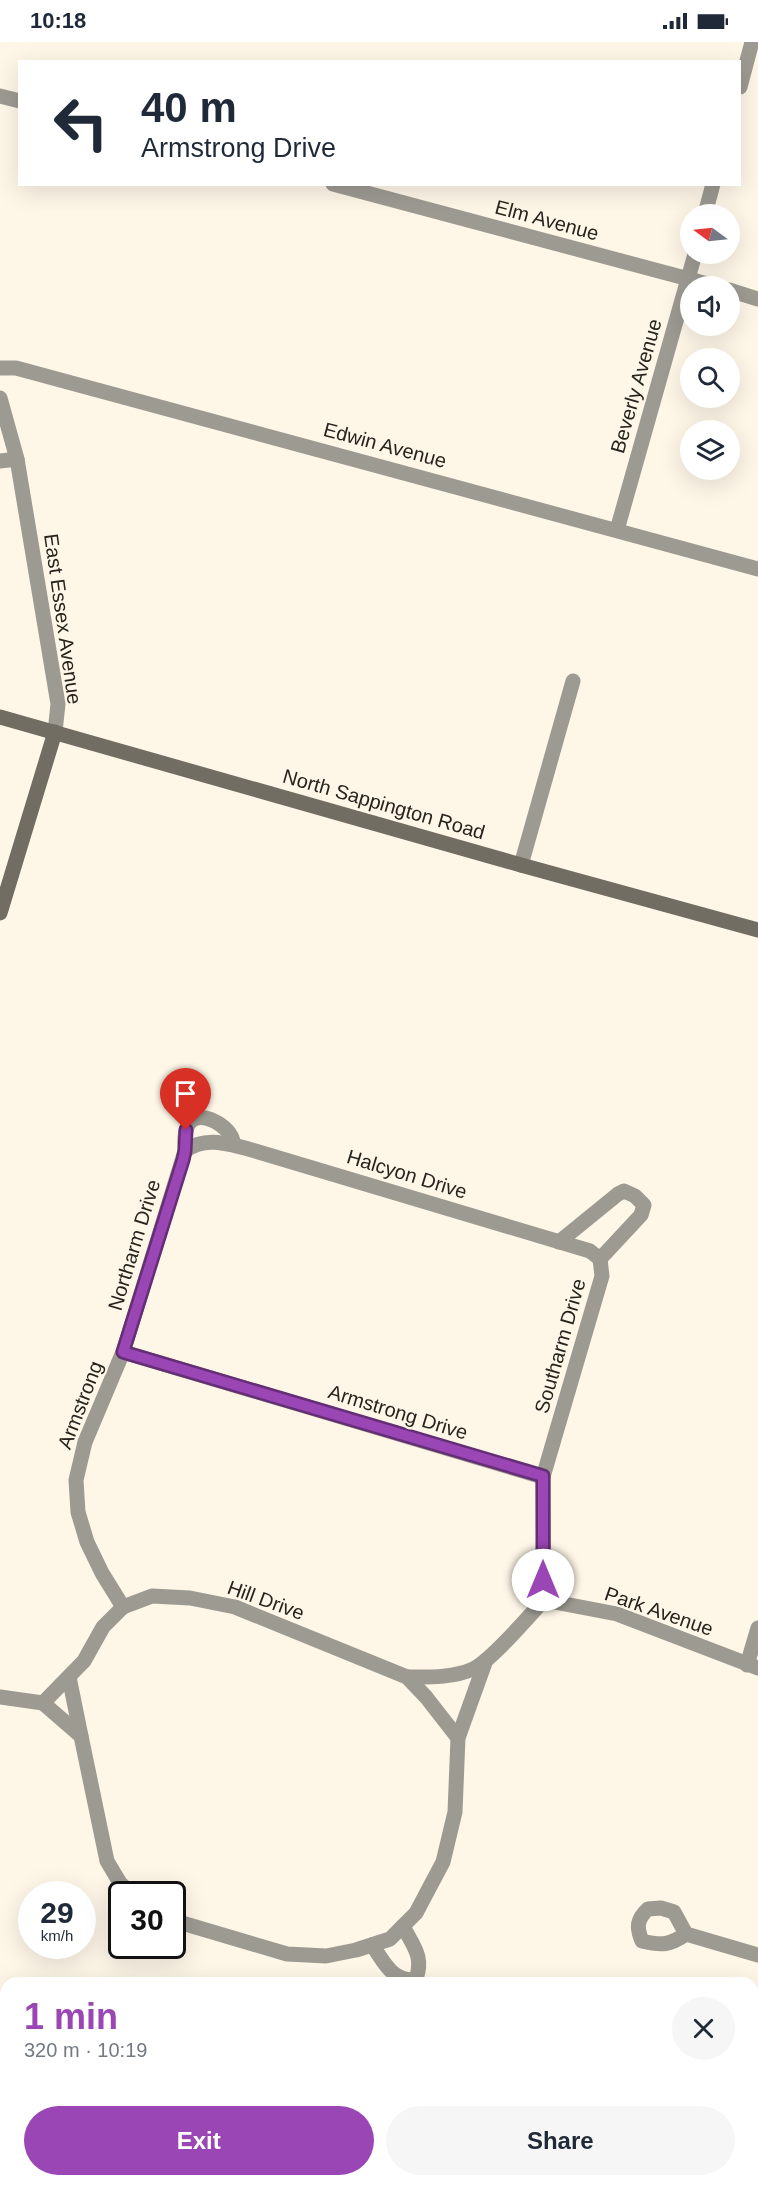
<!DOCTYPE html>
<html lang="en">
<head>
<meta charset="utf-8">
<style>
	:root { --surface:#fff; --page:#f6f6f7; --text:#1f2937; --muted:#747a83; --accent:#9a46b4 }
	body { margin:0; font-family:Arial,sans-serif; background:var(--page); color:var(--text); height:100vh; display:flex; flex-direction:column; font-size:22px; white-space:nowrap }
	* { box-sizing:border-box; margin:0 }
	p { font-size:20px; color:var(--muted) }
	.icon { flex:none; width:33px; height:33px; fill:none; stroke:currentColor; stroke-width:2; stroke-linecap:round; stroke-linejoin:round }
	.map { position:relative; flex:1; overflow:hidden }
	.panel { position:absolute; left:0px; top:1935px; width:759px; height:210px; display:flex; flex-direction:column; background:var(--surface); border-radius:18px 18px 0 0; box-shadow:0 6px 24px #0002 }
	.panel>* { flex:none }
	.banner { position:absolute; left:18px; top:18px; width:723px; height:126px; border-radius:0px; box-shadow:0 6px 24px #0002; background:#fff; color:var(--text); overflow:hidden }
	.needle { width:39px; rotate:285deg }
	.fabs { position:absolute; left:680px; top:162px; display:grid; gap:12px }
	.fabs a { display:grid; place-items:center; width:60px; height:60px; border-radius:50%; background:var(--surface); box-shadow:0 6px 24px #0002; font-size:30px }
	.speed { position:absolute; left:18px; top:1839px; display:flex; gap:12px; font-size:30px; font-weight:700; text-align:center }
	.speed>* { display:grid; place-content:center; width:78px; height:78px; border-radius:50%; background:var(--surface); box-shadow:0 6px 24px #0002; line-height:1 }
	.speed small { font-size:15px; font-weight:400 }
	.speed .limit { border:3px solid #111; border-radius:9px; background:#fff; color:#111 }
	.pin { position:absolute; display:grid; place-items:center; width:51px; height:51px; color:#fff; margin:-62px -26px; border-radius:50% 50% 50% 0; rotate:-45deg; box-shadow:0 0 6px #0007 }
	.pin .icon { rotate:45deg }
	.me { position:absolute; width:66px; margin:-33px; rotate:0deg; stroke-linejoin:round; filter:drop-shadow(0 0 4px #0008) }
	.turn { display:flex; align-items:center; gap:21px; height:126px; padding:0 24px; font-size:27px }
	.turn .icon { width:78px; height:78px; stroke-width:2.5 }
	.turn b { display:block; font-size:42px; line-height:51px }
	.round { display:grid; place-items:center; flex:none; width:63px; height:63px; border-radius:32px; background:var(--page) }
	.headline { display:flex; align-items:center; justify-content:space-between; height:102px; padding:0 24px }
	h1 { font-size:36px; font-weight:600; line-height:45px; color:var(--accent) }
	.button { display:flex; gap:12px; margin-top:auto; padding:12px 24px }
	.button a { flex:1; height:69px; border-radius:36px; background:var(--accent); color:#fff; font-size:24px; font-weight:600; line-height:69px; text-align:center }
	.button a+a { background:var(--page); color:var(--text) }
	.status { display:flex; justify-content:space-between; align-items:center; height:42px; padding:0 30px; background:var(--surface); direction:ltr }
	.status svg { height:16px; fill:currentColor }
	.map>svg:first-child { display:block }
</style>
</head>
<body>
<div class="status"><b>10:18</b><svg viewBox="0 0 49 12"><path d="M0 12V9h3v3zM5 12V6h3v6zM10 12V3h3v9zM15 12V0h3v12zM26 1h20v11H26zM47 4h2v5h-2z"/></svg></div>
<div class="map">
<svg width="758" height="2145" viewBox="0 0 758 2145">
	<rect width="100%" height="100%" fill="#fef7e8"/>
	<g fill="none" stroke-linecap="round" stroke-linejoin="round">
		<g stroke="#9d9a92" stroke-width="15">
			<polyline points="740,45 752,0"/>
			<polyline points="0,54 20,59"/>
			<polyline points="333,142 715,244"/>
			<polyline points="705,172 713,142"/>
			<polyline points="729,248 758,257"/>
			<polyline points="0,326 16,326 758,527"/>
			<polyline points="0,356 17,417 58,662 55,690"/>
			<polyline points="0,419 17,417"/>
			<polyline points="617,488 695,212"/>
			<polyline points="521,823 573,639"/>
			<path d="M185 1109C185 1103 184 1095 186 1089 191 1064 223 1079 231 1094 233 1097 233 1100 234 1103"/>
			<polyline points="559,1200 618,1152 624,1149 635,1154 644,1163 641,1173 600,1217"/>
			<polyline points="123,1310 543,1435"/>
			<polyline points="544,1558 543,1435 602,1234 600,1217"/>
			<polyline points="544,1558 617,1572 758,1626"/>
			<path d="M123 1565 102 1531 87 1500 78 1470 76 1438 85 1400 123 1310 185 1109C204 1095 224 1101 245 1106L590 1209 600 1217"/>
			<polyline points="747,1623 758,1586"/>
			<polyline points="69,1635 81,1694"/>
			<path d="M407 1635C428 1635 453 1636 473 1627 491 1619 528 1575 544 1558"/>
			<polyline points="0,1655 43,1661 84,1619 103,1585 123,1565 152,1554 190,1556 235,1565 407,1635 426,1655 458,1696"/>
			<polyline points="43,1661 81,1694 107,1819 120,1841 132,1852"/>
			<polyline points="172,1878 287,1912 326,1914 356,1908 390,1897 416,1871 443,1820 455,1770 458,1696 486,1618"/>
			<path d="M686 1892C670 1903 662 1904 642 1899 636 1885 637 1877 648 1867L661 1866 674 1870 686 1892 758 1913"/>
			<path d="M372 1903C383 1918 393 1942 416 1937 424 1914 413 1904 403 1884"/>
			<polyline points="753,2048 758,2037"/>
			<polyline points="240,2139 261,2145"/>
			<polyline points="596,2139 600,2145"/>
			<polyline points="711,2145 714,2139"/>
		</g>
		<g stroke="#726d62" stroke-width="15">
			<polyline points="0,675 521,823 758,888"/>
			<polyline points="0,871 55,690"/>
		</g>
	</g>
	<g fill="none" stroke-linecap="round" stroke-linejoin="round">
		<g stroke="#642e75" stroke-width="15">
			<polyline id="route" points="186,1088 185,1109 183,1118 123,1310 543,1434 543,1538"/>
		</g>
		<use href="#route" stroke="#9a46b4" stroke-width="10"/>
	</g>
	<g text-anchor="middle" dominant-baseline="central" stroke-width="4.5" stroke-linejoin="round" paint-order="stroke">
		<g font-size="20" fill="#27241d" stroke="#fef7e8">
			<text transform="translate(547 178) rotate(15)">Elm Avenue</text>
			<text transform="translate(636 344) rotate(-74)">Beverly Avenue</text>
			<text transform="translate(385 403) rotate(15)">Edwin Avenue</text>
			<text transform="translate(63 577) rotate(82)">East Essex Avenue</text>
			<text transform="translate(384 762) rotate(16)">North Sappington Road</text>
			<text transform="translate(407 1132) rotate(17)">Halcyon Drive</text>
			<text transform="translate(134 1203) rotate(-73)">Northarm Drive</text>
			<text transform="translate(560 1304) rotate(-74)">Southarm Drive</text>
			<text transform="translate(80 1363) rotate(-69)">Armstrong</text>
			<text transform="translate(398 1370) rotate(17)">Armstrong Drive</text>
			<text transform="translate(266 1558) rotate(20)">Hill Drive</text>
			<text transform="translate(659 1569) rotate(19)">Park Avenue</text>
		</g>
	</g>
</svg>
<div class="fabs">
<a><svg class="needle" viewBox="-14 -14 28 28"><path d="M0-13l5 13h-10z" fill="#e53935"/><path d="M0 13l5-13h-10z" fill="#747a83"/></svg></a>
<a><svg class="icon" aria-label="sound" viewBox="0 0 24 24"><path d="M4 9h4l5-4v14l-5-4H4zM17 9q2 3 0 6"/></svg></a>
<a><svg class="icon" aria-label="search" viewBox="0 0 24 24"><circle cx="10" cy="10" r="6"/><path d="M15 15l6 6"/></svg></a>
<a><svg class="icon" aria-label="layers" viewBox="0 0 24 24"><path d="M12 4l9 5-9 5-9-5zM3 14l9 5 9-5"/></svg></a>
</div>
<div class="speed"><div>29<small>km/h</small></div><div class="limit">30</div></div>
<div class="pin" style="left:186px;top:1088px;background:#d93025"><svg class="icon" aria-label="arrive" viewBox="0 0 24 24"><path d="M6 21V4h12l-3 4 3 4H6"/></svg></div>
<svg class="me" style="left:543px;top:1538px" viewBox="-20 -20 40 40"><circle r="19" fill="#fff"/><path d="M0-13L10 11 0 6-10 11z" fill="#9a46b4"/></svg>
<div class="banner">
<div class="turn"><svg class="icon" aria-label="left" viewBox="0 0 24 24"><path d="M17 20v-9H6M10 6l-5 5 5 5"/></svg><div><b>40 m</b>Armstrong Drive</div></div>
</div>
<section class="panel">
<div class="headline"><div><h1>1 min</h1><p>320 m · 10:19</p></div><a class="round"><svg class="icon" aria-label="close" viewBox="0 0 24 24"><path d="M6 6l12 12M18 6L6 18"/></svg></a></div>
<div class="button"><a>Exit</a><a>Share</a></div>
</section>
</div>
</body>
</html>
